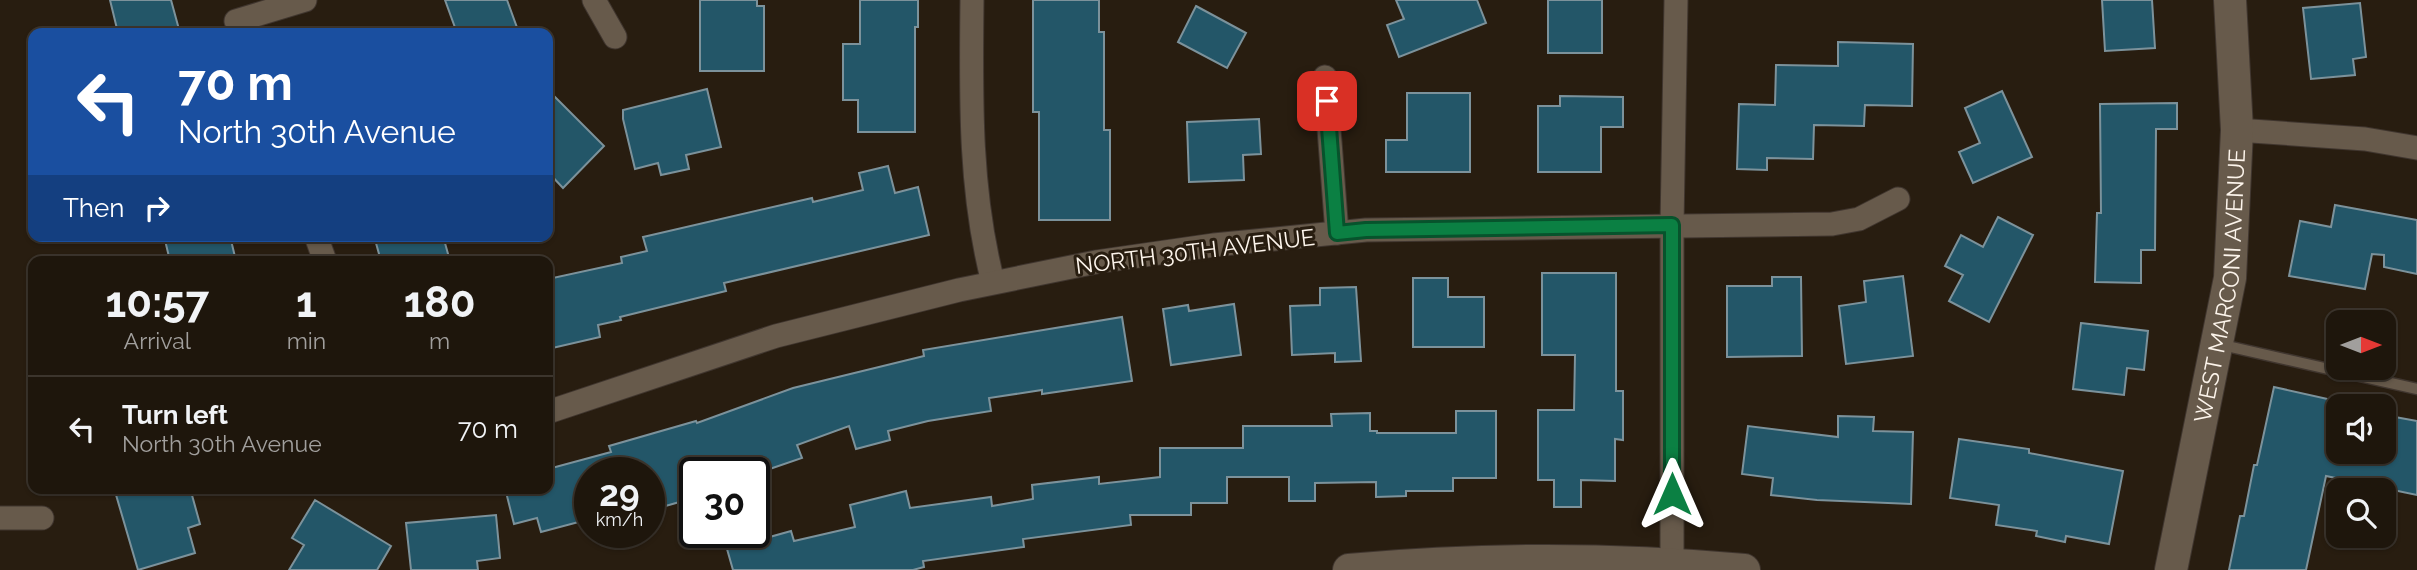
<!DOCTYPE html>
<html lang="en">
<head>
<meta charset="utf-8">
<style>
	:root { --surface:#1e160c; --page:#2b231a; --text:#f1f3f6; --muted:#a19f9d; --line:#3c352d }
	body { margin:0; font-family:Raleway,sans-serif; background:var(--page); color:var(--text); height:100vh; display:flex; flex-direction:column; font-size:26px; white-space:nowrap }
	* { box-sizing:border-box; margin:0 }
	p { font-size:23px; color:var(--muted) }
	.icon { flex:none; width:38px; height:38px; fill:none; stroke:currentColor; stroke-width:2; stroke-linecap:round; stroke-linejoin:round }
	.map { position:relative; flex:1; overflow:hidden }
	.panel { position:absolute; left:28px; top:256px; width:525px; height:238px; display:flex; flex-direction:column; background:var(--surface); border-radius:14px; box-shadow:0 2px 5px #0004,0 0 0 2px var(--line) }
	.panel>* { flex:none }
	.hud { position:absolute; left:28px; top:28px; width:525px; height:214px; border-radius:14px; box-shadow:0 2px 5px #0004,0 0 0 2px var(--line); background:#1a4fa0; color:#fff; overflow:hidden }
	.needle { width:46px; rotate:90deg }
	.controls { position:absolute; left:2326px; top:310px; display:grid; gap:14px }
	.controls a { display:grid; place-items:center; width:70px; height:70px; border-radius:14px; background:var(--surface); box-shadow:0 2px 5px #0004,0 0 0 2px var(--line); font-size:35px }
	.speed { position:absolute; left:574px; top:457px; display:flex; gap:14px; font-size:35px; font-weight:700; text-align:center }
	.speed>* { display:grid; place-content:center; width:91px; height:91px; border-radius:50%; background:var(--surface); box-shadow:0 2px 5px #0004,0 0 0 2px var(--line); line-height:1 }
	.speed small { font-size:18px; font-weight:400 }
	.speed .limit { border:4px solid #111; border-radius:10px; background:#fff; color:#111 }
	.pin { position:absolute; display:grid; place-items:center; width:60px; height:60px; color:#fff; margin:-30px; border-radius:14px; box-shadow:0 4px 10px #0006 }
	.me { position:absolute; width:77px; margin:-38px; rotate:0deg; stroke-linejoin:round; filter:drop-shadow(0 0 5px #0008) }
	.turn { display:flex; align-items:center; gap:24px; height:147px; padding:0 35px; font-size:32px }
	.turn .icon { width:91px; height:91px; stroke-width:2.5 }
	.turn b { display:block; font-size:49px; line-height:60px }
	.then { display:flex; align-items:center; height:66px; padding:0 35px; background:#0003; gap:14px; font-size:26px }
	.eta { display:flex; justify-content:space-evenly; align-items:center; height:119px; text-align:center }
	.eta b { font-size:42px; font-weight:700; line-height:49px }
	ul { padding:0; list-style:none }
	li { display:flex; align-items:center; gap:21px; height:105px; padding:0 35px; border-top:2px solid var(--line) }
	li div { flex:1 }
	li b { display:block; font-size:26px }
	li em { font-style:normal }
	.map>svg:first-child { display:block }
</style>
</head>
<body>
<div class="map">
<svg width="2417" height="570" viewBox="0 0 2417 570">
	<rect width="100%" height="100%" fill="#281d10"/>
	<g fill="#235668" stroke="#7c929b" stroke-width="2">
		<polygon points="110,0 171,0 180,33 118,33"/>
		<polygon points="445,0 507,0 519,33 457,33"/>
		<polygon points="700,0 757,0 757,6 764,6 764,71 700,71"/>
		<polygon points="860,0 918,0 918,27 915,27 915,132 858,132 858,100 843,100 843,44 860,44"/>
		<polygon points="1033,0 1099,0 1099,32 1104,32 1104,130 1110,130 1110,220 1039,220 1039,112 1033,112"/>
		<polygon points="1396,0 1477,0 1486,23 1399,57 1387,25 1404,19"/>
		<rect x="1548" y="0" width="54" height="53"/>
		<polygon points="2102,0 2152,0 2155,48 2105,51"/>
		<polygon points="2360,3 2366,57 2353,59 2355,75 2311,79 2303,8"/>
		<polygon points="1196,6 1246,33 1227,68 1178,42"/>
		<polygon points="1838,42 1913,44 1912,106 1865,105 1864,126 1814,125 1813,159 1767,158 1767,170 1737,169 1739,104 1775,105 1776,65 1838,66"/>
		<polygon points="707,89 721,147 686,155 689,169 661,175 658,163 635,169 623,119 623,110"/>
		<polygon points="548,90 604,146 563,188 548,172"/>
		<polygon points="2002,91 2032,157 1973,183 1959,152 1980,143 1965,108"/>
		<polygon points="1407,93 1470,93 1470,172 1386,172 1386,140 1407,140"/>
		<polygon points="1560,96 1623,97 1623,127 1601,127 1601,172 1538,172 1538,106 1560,106"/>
		<polygon points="2177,103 2177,129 2156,129 2155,250 2141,250 2141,283 2095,282 2097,213 2101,213 2100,104"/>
		<polygon points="1259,119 1261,154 1243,155 1244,180 1189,182 1187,122"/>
		<polygon points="888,166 895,193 918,187 929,235 724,283 726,291 620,317 621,320 598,325 600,337 548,349 548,279 622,263 621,257 647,251 643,237 812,198 813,202 863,190 859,173"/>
		<polygon points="2335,205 2417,220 2417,274 2384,267 2384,255 2372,254 2365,289 2289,276 2300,221 2331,227"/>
		<polygon points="1998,217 2033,235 1989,322 1949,301 1963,275 1945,266 1961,235 1983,247"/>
		<polygon points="164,236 230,236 236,261 170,261"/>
		<polygon points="374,236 443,236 450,261 381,261"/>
		<polygon points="1542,273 1616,273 1616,391 1623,391 1623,440 1615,439 1615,481 1581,480 1581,507 1554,507 1554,480 1538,480 1538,410 1574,410 1575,355 1542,355"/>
		<polygon points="1903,276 1913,356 1846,364 1839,306 1866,302 1864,281"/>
		<polygon points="1772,277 1801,277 1802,356 1727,357 1727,286 1772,286"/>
		<polygon points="1413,278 1448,278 1448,297 1484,297 1484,347 1413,347"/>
		<polygon points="1356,287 1361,361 1335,362 1335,353 1292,355 1290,306 1320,305 1320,288"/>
		<polygon points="1234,304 1241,355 1171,365 1163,309 1188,305 1189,311"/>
		<polygon points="1122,317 1132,381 1042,394 1042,390 989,398 991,411 928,421 888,431 890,440 856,449 849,426 797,445 802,458 761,472 695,472 695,483 686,486 690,499 655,509 649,489 649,472 590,472 590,519 541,532 537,518 514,524 505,488 548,488 548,469 611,452 609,446 696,421 697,423 793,388 924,356 923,350"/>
		<polygon points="2081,323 2148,331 2144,370 2127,368 2124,395 2073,389"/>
		<polygon points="2274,387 2341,402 2340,406 2338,406 2331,452 2384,452 2384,415 2417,421 2417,495 2326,476 2306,570 2229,570 2240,516 2244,516 2254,465 2257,465"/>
		<polygon points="1456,411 1496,411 1496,478 1453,478 1453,491 1406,491 1406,496 1376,497 1376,482 1315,483 1315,501 1289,501 1289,477 1227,477 1227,503 1191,503 1191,515 1130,515 1131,525 1023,539 1024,547 923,561 924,567 913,570 733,570 727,549 791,531 794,541 855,527 850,505 906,491 910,508 991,497 992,506 1033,499 1032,485 1099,477 1099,484 1160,477 1160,448 1243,448 1243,426 1332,426 1331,414 1370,413 1370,431 1377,431 1377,433 1456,433"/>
		<polygon points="1838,416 1874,417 1873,431 1913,432 1911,504 1817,500 1771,495 1773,478 1742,474 1748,426 1838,437"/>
		<polygon points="1959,439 2029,449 2029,453 2123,471 2109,544 2066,536 2065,542 2036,536 2037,531 1996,525 1999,505 1950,498"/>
		<polygon points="114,488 190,488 200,524 188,528 195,553 138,570"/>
		<polygon points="315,500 391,546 377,570 289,570 304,545 292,538"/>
		<polygon points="496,515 500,558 477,561 478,570 411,570 406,523"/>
	</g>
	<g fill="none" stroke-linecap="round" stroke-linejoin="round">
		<g stroke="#40362f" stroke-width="13">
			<polyline id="lane" points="2218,344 2417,389"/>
		</g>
		<g stroke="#40362f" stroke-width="25">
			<g id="street">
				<polyline points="594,0 615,37"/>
				<path d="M972 0C971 95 969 190 993 282"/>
				<polyline points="236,21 305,0"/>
				<polyline points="1325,77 1337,233"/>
				<polyline points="2237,130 2365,139 2417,148"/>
				<polyline points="316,236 325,261"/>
				<polyline points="548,412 776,336 959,290 1096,262 1214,245 1366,230 1832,224 1859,219 1898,199"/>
				<polyline points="0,518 42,518"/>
				<polyline points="1672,564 1672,225 1676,0"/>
			</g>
		</g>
		<g stroke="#40362f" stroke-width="34">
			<g id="secondary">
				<path d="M1349 570C1480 558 1613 558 1744 570"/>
				<path id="s1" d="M2171 570 2230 278 2237 130 2230 0"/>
			</g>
		</g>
		<use href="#lane" stroke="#675a4b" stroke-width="10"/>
		<use href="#street" stroke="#675a4b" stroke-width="23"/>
		<use href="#secondary" stroke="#675a4b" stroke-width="32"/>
	</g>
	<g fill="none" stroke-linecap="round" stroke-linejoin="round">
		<g stroke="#07532c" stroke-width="18">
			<polyline id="route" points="1327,101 1337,233 1366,230 1672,225 1672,494"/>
		</g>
		<use href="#route" stroke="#0b8043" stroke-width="12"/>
	</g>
	<g text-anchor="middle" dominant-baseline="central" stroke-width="6" stroke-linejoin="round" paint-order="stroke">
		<g font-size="23" fill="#fcf4eb" stroke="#281d10">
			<text transform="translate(1195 251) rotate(-7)">NORTH 30TH AVENUE</text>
			<text stroke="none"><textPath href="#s1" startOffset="289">WEST MARCONI AVENUE</textPath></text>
		</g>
	</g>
</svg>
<div class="controls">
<a><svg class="needle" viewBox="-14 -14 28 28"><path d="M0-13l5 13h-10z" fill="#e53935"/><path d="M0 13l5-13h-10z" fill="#a19f9d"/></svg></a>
<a><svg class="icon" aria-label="sound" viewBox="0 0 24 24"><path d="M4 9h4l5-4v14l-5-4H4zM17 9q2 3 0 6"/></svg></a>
<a><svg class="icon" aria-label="search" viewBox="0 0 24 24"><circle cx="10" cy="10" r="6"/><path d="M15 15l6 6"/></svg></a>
</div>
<div class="speed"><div>29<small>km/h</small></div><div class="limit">30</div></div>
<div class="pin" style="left:1327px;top:101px;background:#d93025"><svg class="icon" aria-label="arrive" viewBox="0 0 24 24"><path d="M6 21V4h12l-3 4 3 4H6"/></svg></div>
<svg class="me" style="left:1672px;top:494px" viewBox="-20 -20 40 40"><path d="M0-17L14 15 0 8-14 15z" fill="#0b8043" stroke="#fff" stroke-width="4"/></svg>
<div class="hud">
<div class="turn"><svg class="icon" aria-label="left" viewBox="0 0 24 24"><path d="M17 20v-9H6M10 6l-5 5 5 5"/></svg><div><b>70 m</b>North 30th Avenue</div></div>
<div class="then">Then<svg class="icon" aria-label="right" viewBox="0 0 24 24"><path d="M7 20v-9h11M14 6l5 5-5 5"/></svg></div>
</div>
<section class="panel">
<div class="eta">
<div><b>10:57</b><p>Arrival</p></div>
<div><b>1</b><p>min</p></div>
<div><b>180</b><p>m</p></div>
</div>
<ul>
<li><svg class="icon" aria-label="left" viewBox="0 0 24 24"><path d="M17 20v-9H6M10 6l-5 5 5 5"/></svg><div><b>Turn left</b><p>North 30th Avenue</p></div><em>70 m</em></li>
</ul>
</section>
</div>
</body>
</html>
